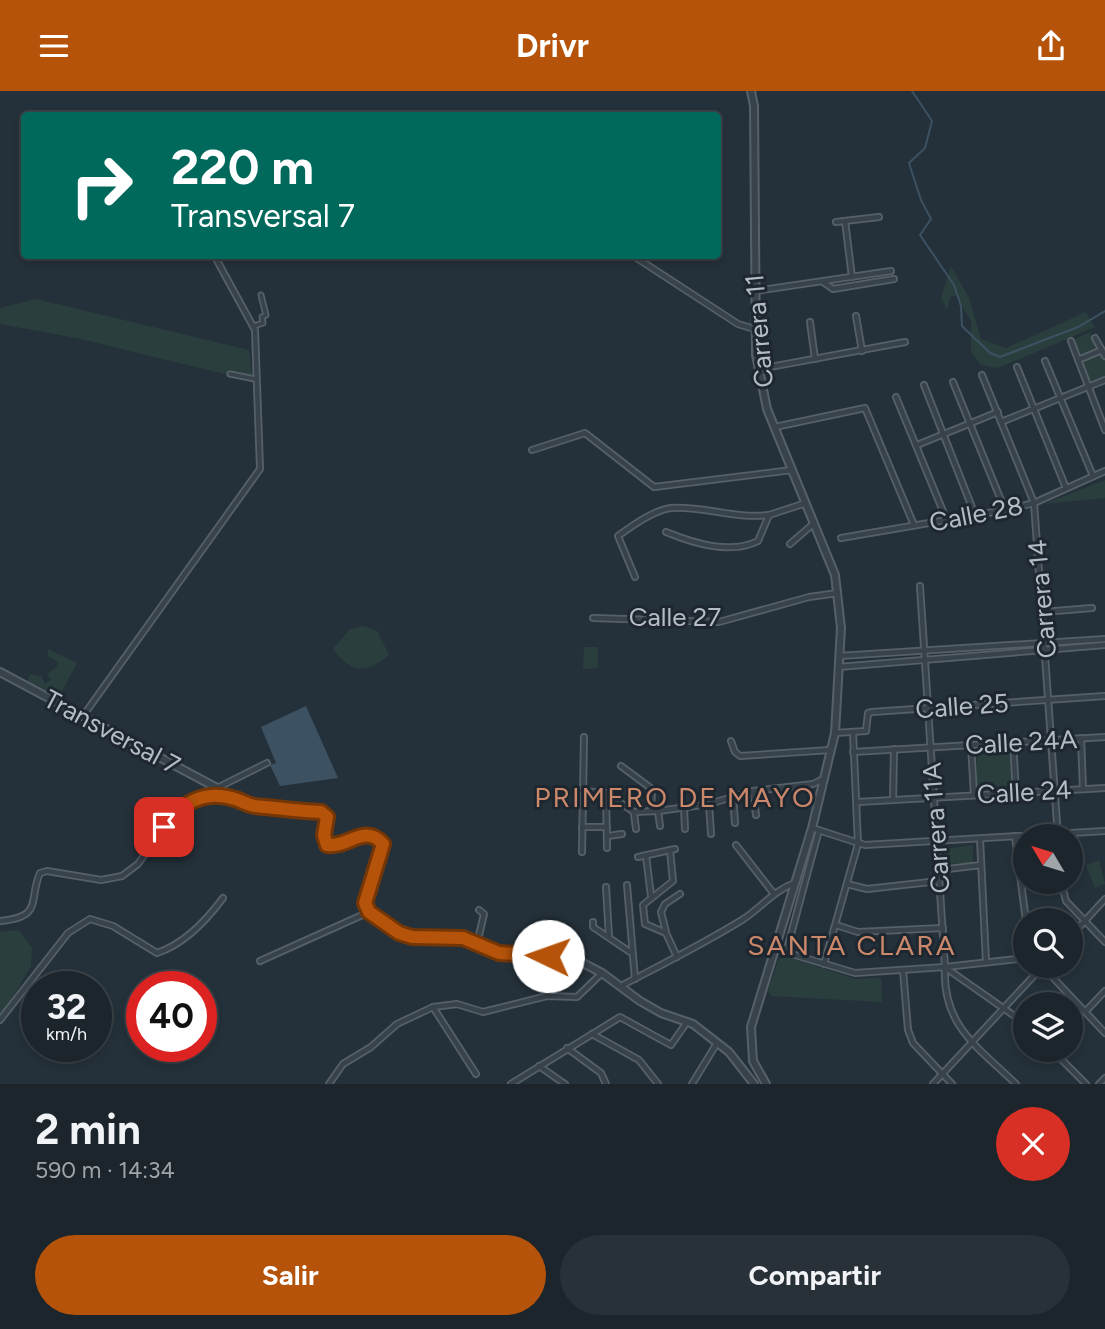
<!DOCTYPE html>
<html lang="es">
<head>
<meta charset="utf-8">
<style>
	:root { --surface:#1c252c; --page:#293138; --text:#f1f3f6; --muted:#a0a5a9; --line:#3a4248; --accent:#b45309 }
	body { margin:0; font-family:Figtree,sans-serif; background:var(--page); color:var(--text); height:100vh; display:flex; flex-direction:column; font-size:26px; white-space:nowrap }
	* { box-sizing:border-box; margin:0 }
	p { font-size:23px; color:var(--muted) }
	.icon { flex:none; width:38px; height:38px; fill:none; stroke:currentColor; stroke-width:2; stroke-linecap:round; stroke-linejoin:round }
	.map { position:relative; height:993px; overflow:hidden }
	.sheet { display:flex; flex-direction:column; background:var(--surface); flex:1 }
	.sheet>* { flex:none }
	.banner { position:absolute; left:21px; top:21px; width:700px; height:147px; border-radius:7px; box-shadow:0 4px 10px #0003,0 0 0 2px var(--line); background:#00695c; color:#fff; overflow:hidden }
	.needle { width:46px; rotate:308deg }
	.tools { position:absolute; left:1013px; top:733px; display:grid; gap:14px }
	.tools a { display:grid; place-items:center; width:70px; height:70px; border-radius:50%; background:var(--surface); box-shadow:0 4px 10px #0003,0 0 0 2px var(--line); font-size:35px }
	.speed { position:absolute; left:21px; top:880px; display:flex; gap:14px; font-size:35px; font-weight:700; text-align:center }
	.speed>* { display:grid; place-content:center; width:91px; height:91px; border-radius:50%; background:var(--surface); box-shadow:0 4px 10px #0003,0 0 0 2px var(--line); line-height:1 }
	.speed small { font-size:18px; font-weight:400 }
	.speed .limit { border:10px solid #d22; background:#fff; color:#111 }
	.pin { position:absolute; display:grid; place-items:center; width:60px; height:60px; color:#fff; margin:-30px; border-radius:14px; box-shadow:0 4px 10px #0006 }
	.me { position:absolute; width:77px; margin:-38px; rotate:273deg; stroke-linejoin:round; filter:drop-shadow(0 0 5px #0008) }
	.turn { display:flex; align-items:center; gap:24px; height:147px; padding:0 35px; font-size:32px }
	.turn .icon { width:91px; height:91px; stroke-width:2.5 }
	.turn b { display:block; font-size:49px; line-height:60px }
	.round { display:grid; place-items:center; flex:none; width:74px; height:74px; border-radius:37px; background:var(--page) }
	.summary { display:flex; align-items:center; justify-content:space-between; height:119px; padding:0 35px }
	h1 { font-size:42px; font-weight:700; line-height:52px }
	.button { display:flex; gap:14px; margin-top:auto; padding:14px 35px }
	.button a { flex:1; height:80px; border-radius:42px; background:var(--accent); color:#fff; font-size:28px; font-weight:700; line-height:80px; text-align:center }
	.button a+a { background:var(--page); color:var(--text) }
	header { display:flex; justify-content:space-between; align-items:center; height:91px; padding:0 35px; background:var(--accent); color:#fff; font-size:32px; font-weight:700 }
	.map>svg:first-child { display:block }
</style>
</head>
<body>
<header><svg class="icon" aria-label="menu" viewBox="0 0 24 24"><path d="M4 6h16M4 12h16M4 18h16"/></svg>Drivr<svg class="icon" aria-label="share" viewBox="0 0 24 24"><path d="M12 15V3M7 8l5-5 5 5M5 13v7h14v-7"/></svg></header>
<div class="map">
<svg width="1105" height="993" viewBox="0 0 1105 993">
	<rect width="100%" height="100%" fill="#25313a"/>
	<g fill="#2a3f3d">
		<polygon points="951,175 969,207 981,248 1006,257 1086,221 1095,236 998,277 981,274 971,261 971,230 956,205 951,204 947,219 941,206"/>
		<polygon points="36,208 249,259 253,290 81,248 0,233 0,217"/>
		<polygon points="1090,241 1100,258 1080,267 1073,249"/>
		<polygon points="1101,261 1105,268 1105,285 1090,290 1082,270"/>
		<polygon points="1105,389 1105,407 1044,413"/>
		<path d="M363 535 377 540 389 564C365 583 352 583 333 558L350 538Z"/>
		<polygon points="584,556 598,556 598,577 583,578"/>
		<polygon points="48,558 77,572 57,609 27,592 30,583 41,585 45,593 51,589 47,583 57,576 58,571 48,565"/>
		<polygon points="1009,659 1013,699 977,699 977,660"/>
		<polygon points="973,754 973,772 944,773 944,758"/>
		<polygon points="1099,769 1105,793 1095,797 1086,774"/>
		<polygon points="19,839 32,857 31,875 0,928 0,841"/>
		<polygon points="779,867 790,867 856,888 881,887 882,911 772,905 768,900"/>
	</g>
	<polygon fill="#3c5162" points="306,615 338,687 280,695 270,674 276,672 261,636"/>
	<g fill="none" stroke-linecap="round" stroke-linejoin="round">
		<polyline stroke="#3c5162" stroke-width="2" points="912,0 932,30 925,57 909,72 921,109 931,128 920,144 954,194 961,215 962,235 990,262 1000,266 1078,236 1105,220"/>
		<g stroke="#566068" stroke-width="7">
			<g id="pedestrian">
				<polyline points="254,235 263,232 262,226 266,224 261,204"/>
				<polyline points="230,283 255,288"/>
			</g>
		</g>
		<g stroke="#566068" stroke-width="8">
			<g id="minor">
				<polyline points="845,130 852,186"/>
				<polyline points="836,131 879,126"/>
				<polyline points="632,164 738,233 754,238"/>
				<polyline points="823,191 833,198 894,188"/>
				<polyline points="755,200 891,180"/>
				<polyline points="856,225 862,260"/>
				<polyline points="810,231 815,268"/>
				<polyline points="1095,247 1105,265"/>
				<polyline points="1071,250 1105,339"/>
				<polyline points="1078,269 1102,259"/>
				<polyline points="1045,270 1093,385"/>
				<polyline points="1017,276 1066,397"/>
				<polyline points="759,278 905,251"/>
				<polyline points="982,284 1034,412 1058,746"/>
				<polyline points="953,291 1005,419"/>
				<polyline points="924,294 975,424"/>
				<polyline points="896,306 947,430"/>
				<polyline points="1001,331 1105,289"/>
				<polyline points="775,336 865,317 914,434"/>
				<polyline points="917,354 998,321"/>
				<polyline points="532,359 585,342 654,396 792,379"/>
				<path d="M666 441C693 452 730 464 758 450L769 424 806 412"/>
				<polyline points="841,447 1005,419 1034,412 1105,380"/>
				<polyline points="790,453 813,433"/>
				<path d="M635 486 618 445C632 435 654 419 671 417 705 415 734 428 769 424"/>
				<path d="M920 495 945 876C942 935 978 956 1016 993"/>
				<polyline points="1043,521 1092,517"/>
				<polyline points="593,527 719,531 809,506 838,502"/>
				<polyline points="839,565 1105,548"/>
				<polyline points="838,576 1105,554"/>
				<polyline points="83,625 260,378 255,239 214,164"/>
				<polyline points="835,642 866,640 868,622 872,621 1105,605"/>
				<polyline points="1081,647 1083,698"/>
				<polyline points="731,650 735,661 740,665 830,659"/>
				<polyline points="1013,651 1016,702"/>
				<polyline points="971,653 974,704"/>
				<polyline points="853,661 1105,646"/>
				<polyline points="621,675 652,698 651,720"/>
				<polyline points="217,697 267,672"/>
				<polyline points="582,700 606,702 634,721 658,720 709,713 753,700 813,693 823,688"/>
				<polyline points="753,700 756,724"/>
				<polyline points="606,702 607,757"/>
				<polyline points="733,704 735,732"/>
				<polyline points="893,709 894,658"/>
				<polyline points="858,711 1105,697"/>
				<polyline points="709,713 711,743"/>
				<polyline points="684,716 685,738"/>
				<polyline points="658,720 660,735"/>
				<polyline points="634,722 636,738"/>
				<polyline points="582,736 607,736"/>
				<polyline points="812,737 865,754 1105,740"/>
				<polyline points="608,745 622,743"/>
				<polyline points="1015,745 1026,830"/>
				<polyline points="980,748 986,871"/>
				<polyline points="736,754 774,803"/>
				<polyline points="670,759 673,790 643,814 645,833 666,842 677,866"/>
				<polyline points="582,761 584,646"/>
				<polyline points="646,765 651,805"/>
				<polyline points="638,766 675,758"/>
				<polyline points="939,779 981,774"/>
				<polyline points="1061,791 1066,810 1105,851"/>
				<polyline points="847,793 867,798 939,790"/>
				<polyline points="627,794 635,888"/>
				<polyline points="606,796 609,846"/>
				<path d="M0 830C44 826 28 809 40 782L47 780 101 789 122 785 138 773 175 720 193 708 232 707"/>
				<polyline points="593,831 593,836 630,861"/>
				<polyline points="836,834 858,841 943,837"/>
				<polyline points="666,841 661,821 665,813 680,803"/>
				<polyline points="1071,845 1105,808"/>
				<polyline points="477,853 484,823 479,819"/>
				<polyline points="775,858 855,882 945,876 1026,867"/>
				<polyline points="786,862 819,739"/>
				<polyline points="260,870 369,821"/>
				<polyline points="824,873 858,753 853,641"/>
				<polyline points="1043,876 1105,942"/>
				<polyline points="946,877 1026,933"/>
				<polyline points="903,879 908,939 913,952 952,993"/>
				<path d="M621 895C661 874 703 853 742 829 761 817 774 799 795 792"/>
				<polyline points="433,916 476,983"/>
				<polyline points="1085,921 1105,900"/>
				<path d="M0 929 68 842 90 828 113 835 157 862C184 853 206 830 223 807"/>
				<polyline points="592,943 639,969 658,993"/>
				<polyline points="567,957 601,982 606,993"/>
				<polyline points="1052,959 1086,993"/>
				<polyline points="539,975 565,993"/>
				<polyline points="329,993 343,973 371,956 397,933 433,916 457,913 483,921 547,905 577,906 602,882"/>
				<polyline points="511,993 620,926 671,954 687,931"/>
				<polyline points="692,993 717,952"/>
				<polyline points="933,993 1043,875"/>
				<polyline points="1099,993 1105,987"/>
			</g>
		</g>
		<g stroke="#566068" stroke-width="10">
			<g id="tertiary">
				<polyline points="751,0 754,15 756,264 767,318 835,484 841,537 835,642 812,737 751,936 753,970 766,993"/>
				<path d="M0 581 247 713 326 723C330 734 319 744 327 754 345 757 359 737 379 748L383 753V761L365 812 369 821 390 839 412 846 463 847 489 860 564 866 579 870 602 882 640 910 661 922 693 933 729 961 754 993"/>
			</g>
		</g>
		<use href="#pedestrian" stroke="#38424a" stroke-width="3.5"/>
		<use href="#minor" stroke="#38424a" stroke-width="4.5"/>
		<use href="#tertiary" stroke="#38424a" stroke-width="6"/>
	</g>
	<g fill="none" stroke-linecap="round" stroke-linejoin="round">
		<g stroke="#753606" stroke-width="18">
			<path id="route" d="M164 736C181 712 205 698 235 708 242 710 247 714 255 715 277 717 299 720 321 721L327 726 324 744 327 754C348 757 365 732 383 753L365 812 369 821 399 842 412 846 463 847 499 862 548 865"/>
		</g>
		<use href="#route" stroke="#b45309" stroke-width="12"/>
	</g>
	<g text-anchor="middle" dominant-baseline="central" stroke-width="6" stroke-linejoin="round" paint-order="stroke">
		<g font-size="26" fill="#b4bdc6" stroke="#1e272f">
			<text transform="translate(759 240) rotate(-95)">Carrera 11</text>
			<text transform="translate(976 423) rotate(-11)">Calle 28</text>
			<text transform="translate(1042 508) rotate(-95)">Carrera 14</text>
			<text x="675" y="526">Calle 27</text>
			<text transform="translate(962 615) rotate(-4)">Calle 25</text>
			<text transform="translate(112 641) rotate(28)">Transversal 7</text>
			<text transform="translate(1021 651) rotate(-3)">Calle 24A</text>
			<text transform="translate(1024 701) rotate(-3)">Calle 24</text>
			<text transform="translate(936 737) rotate(-94)">Carrera 11A</text>
		</g>
		<g font-size="28" letter-spacing="2" fill="#cb886a" stroke="#1e272f">
			<text x="675" y="706">PRIMERO DE MAYO</text>
			<text x="852" y="854">SANTA CLARA</text>
		</g>
	</g>
</svg>
<div class="tools">
<a><svg class="needle" viewBox="-14 -14 28 28"><path d="M0-13l5 13h-10z" fill="#e53935"/><path d="M0 13l5-13h-10z" fill="#a0a5a9"/></svg></a>
<a><svg class="icon" aria-label="search" viewBox="0 0 24 24"><circle cx="10" cy="10" r="6"/><path d="M15 15l6 6"/></svg></a>
<a><svg class="icon" aria-label="layers" viewBox="0 0 24 24"><path d="M12 4l9 5-9 5-9-5zM3 14l9 5 9-5"/></svg></a>
</div>
<div class="speed"><div>32<small>km/h</small></div><div class="limit">40</div></div>
<div class="pin" style="left:164px;top:736px;background:#d93025"><svg class="icon" aria-label="arrive" viewBox="0 0 24 24"><path d="M6 21V4h12l-3 4 3 4H6"/></svg></div>
<svg class="me" style="left:548px;top:865px" viewBox="-20 -20 40 40"><circle r="19" fill="#fff"/><path d="M0-13L10 11 0 6-10 11z" fill="#b45309"/></svg>
<div class="banner">
<div class="turn"><svg class="icon" aria-label="right" viewBox="0 0 24 24"><path d="M7 20v-9h11M14 6l5 5-5 5"/></svg><div><b>220 m</b>Transversal 7</div></div>
</div>
</div>
<section class="sheet">
<div class="summary"><div><h1>2 min</h1><p>590 m · 14:34</p></div><a class="round" style="background:#d93025;color:#fff"><svg class="icon" aria-label="close" viewBox="0 0 24 24"><path d="M6 6l12 12M18 6L6 18"/></svg></a></div>
<div class="button"><a>Salir</a><a>Compartir</a></div>
</section>
</body>
</html>
